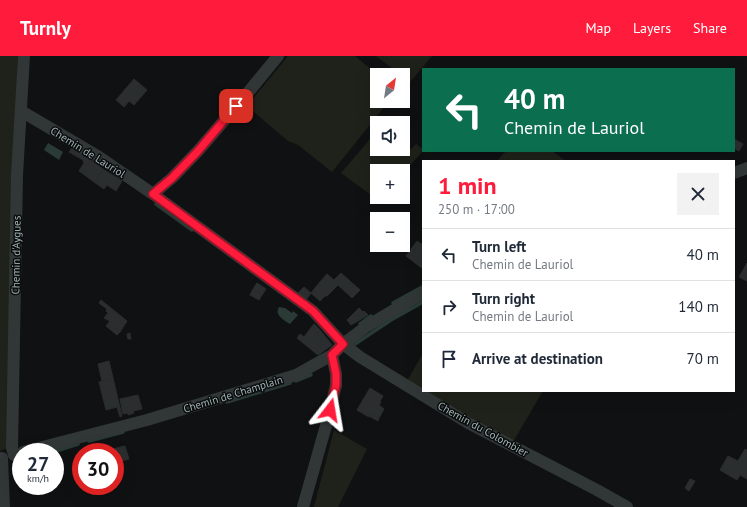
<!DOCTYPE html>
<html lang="en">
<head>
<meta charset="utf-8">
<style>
	:root { --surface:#fff; --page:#f2f2f3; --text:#1f2937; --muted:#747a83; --line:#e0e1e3; --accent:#ff1b3b }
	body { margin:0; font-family:"PT Sans",sans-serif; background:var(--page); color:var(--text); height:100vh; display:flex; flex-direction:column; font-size:15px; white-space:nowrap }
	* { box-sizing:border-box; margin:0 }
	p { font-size:13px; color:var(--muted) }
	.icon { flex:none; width:22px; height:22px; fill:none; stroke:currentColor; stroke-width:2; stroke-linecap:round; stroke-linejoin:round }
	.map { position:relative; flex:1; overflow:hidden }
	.side { position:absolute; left:422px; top:104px; width:313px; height:232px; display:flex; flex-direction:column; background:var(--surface); border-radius:0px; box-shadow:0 4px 16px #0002 }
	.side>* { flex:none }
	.banner { position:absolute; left:422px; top:12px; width:313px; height:84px; border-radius:0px; box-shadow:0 4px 16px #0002; background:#0b6e4f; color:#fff; overflow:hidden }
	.needle { width:26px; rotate:30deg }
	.fabs { position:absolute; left:370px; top:12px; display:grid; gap:8px }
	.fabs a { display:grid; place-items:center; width:40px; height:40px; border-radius:0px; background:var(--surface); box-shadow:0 4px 16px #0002; font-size:20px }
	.speed { position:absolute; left:12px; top:387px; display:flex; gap:8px; font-size:20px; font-weight:700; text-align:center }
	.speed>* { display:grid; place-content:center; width:52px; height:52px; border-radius:50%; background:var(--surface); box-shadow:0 4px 16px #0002; line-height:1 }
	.speed small { font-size:10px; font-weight:400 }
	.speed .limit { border:6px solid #d22; background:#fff; color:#111 }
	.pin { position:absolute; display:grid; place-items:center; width:34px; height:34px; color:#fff; margin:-17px; border-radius:8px; box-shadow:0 2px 6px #0006 }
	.me { position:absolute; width:44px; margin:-22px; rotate:14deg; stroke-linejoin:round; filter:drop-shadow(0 0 3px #0008) }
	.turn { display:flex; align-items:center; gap:14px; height:84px; padding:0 16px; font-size:18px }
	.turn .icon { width:52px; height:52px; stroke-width:2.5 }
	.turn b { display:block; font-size:28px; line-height:34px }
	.round { display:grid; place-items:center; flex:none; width:42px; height:42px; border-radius:0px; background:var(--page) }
	.overview { display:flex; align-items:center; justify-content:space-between; height:68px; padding:0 16px }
	h1 { font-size:24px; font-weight:700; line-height:30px; color:var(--accent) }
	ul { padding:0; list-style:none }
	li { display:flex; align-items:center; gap:12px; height:52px; padding:0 16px; border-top:1px solid var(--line) }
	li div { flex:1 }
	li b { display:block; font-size:15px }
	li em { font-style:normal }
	header { display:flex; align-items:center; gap:24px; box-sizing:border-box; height:56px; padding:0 20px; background:var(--accent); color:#fff }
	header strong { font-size:19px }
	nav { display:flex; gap:22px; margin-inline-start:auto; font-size:14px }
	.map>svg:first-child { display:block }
</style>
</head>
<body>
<header>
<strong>Turnly</strong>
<nav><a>Map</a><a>Layers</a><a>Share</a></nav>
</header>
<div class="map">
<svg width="747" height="451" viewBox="0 0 747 451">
	<rect width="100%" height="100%" fill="#101112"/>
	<g fill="#1f221a">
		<polygon points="0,0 18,0 7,392 0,395"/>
		<polygon points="288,0 355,0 378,19 377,19 377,45 389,45 332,116 298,89 288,85 247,50"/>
		<polygon points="376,0 432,0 410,26 403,21 403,19 401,19"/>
		<polygon points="377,75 377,93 403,93 403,90 409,95 416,88 423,93 423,95 403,117 403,115 377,115 377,141 381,141 378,144 341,117"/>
		<polygon points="506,95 552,95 566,105 497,105"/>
		<polygon points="423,297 423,335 407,325"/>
		<polygon points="424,335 543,335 513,386"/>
		<polygon points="334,374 367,393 338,451 314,451"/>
	</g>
	<g fill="#293b34">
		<polygon points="48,87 63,96 59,104 44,94"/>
		<path d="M279 251 285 252 292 257 293 255 298 259 290 268C284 264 274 259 279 251Z"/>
	</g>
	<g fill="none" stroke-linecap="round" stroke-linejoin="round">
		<g stroke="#293b34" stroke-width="3.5">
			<polyline points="156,148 192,174"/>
			<polyline points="393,247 422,231"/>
			<polyline points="360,268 371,260"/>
			<polyline points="355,288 391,264 423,246"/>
			<polyline points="296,325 311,319"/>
			<polyline points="227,346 290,327"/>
			<polyline points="89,385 123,376"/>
			<polyline points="53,396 78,388"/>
		</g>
	</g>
	<g fill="#2a2e2e" stroke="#2a2d2e">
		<polygon points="134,23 147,34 134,49 129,45 124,51 116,44"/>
		<polygon points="734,83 743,88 739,95 734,92"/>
		<polygon points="72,92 91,104 82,117 79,115 84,107 83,104 69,96"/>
		<polygon points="91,104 103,113 94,126 82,117"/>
		<polygon points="103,113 122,125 116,135 107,129 104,133 94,126"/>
		<polygon points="417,185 423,189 423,213 406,200"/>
		<polygon points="747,207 747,225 739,221"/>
		<polygon points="341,217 360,234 352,242 338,229 327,240 325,240 320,245 311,237 320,226 327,218 334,224"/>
		<polygon points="257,227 266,233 262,239 253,233"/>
		<polygon points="304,231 311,237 306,244 298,237"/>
		<polygon points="253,233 262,239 259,244 250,239"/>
		<polygon points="101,244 127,265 120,276 114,271 115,270 109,266 110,265 104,262 108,257 106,255 107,253 99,247"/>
		<polygon points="359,252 363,256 364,255 368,259 351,269 347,264"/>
		<polygon points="109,266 115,270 114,271 120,276 117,279 106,270"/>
		<polygon points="314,268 320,274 316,279 310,273"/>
		<polygon points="310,273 316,279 320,274 332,289 318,299 297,282 300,278 304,281"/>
		<polygon points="130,277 131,283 128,283 127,278"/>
		<polygon points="109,305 113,322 102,325 98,308"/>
		<polygon points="113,322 122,360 120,361 117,351 106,354 99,326"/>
		<polygon points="370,332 383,340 380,345 381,346 379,349 384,353 379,362 371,357 369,361 357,354"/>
		<polygon points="138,339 142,353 133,355 134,357 128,359 128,357 123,358 120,343"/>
		<polygon points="371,357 379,362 378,365 369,360"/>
		<polygon points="125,390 129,403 115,407 115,396 101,396"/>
		<polygon points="745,393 747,394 747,423 740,419 737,424 720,414 728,400 738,405"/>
		<polygon points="690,423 695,425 689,435 685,432"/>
	</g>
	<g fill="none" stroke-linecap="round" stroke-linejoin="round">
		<g stroke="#313737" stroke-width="12">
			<polyline points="21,55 99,101 153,138 313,255 343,288 360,301 468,367 597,434 627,451"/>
			<polyline points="734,117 747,112"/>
			<polyline points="153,138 172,122 198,95 246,39 278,0"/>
			<polyline points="23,396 147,364 296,319 332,299 343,288 367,270 423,237"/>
			<polyline points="14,399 12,392 17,119 24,0"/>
			<polyline points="2,402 4,451"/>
			<polyline points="303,451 327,366 336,329 336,318 332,299"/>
		</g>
	</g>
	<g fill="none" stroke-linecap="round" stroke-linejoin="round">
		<g stroke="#a61226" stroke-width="10">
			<polyline id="route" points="236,50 198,95 172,122 153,138 313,255 343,288 332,299 336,318 336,329 330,354"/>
		</g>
		<use href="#route" stroke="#ff1b3b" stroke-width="7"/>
	</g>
	<g text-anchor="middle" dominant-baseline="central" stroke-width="3" stroke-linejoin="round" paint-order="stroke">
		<g font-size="11" fill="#a0b4b2" stroke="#0b0c0d">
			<text transform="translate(88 96) rotate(32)">Chemin de Lauriol</text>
			<text transform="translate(16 199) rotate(-89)">Chemin d'Aygues</text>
			<text transform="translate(233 338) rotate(-17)">Chemin de Champlain</text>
			<text transform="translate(483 373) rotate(29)">Chemin du Colombier</text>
		</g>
	</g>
</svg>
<div class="fabs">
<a><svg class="needle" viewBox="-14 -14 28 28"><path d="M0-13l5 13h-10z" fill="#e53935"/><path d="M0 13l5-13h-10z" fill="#747a83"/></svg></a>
<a><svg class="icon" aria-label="sound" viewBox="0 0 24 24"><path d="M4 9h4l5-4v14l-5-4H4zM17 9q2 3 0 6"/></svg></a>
<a>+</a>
<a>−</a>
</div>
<div class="speed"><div>27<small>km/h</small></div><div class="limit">30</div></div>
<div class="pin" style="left:236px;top:50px;background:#d93025"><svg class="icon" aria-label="arrive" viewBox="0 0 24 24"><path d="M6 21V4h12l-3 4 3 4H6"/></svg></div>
<svg class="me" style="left:330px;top:354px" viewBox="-20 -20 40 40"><path d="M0-17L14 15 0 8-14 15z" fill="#ff1b3b" stroke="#fff" stroke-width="4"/></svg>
<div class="banner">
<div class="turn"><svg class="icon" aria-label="left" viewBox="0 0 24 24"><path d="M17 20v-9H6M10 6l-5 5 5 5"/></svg><div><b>40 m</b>Chemin de Lauriol</div></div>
</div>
<section class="side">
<div class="overview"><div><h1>1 min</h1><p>250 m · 17:00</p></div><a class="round"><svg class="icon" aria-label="close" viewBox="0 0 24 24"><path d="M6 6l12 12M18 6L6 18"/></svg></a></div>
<ul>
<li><svg class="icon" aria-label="left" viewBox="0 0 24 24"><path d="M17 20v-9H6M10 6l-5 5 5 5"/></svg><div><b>Turn left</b><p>Chemin de Lauriol</p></div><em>40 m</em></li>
<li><svg class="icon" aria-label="right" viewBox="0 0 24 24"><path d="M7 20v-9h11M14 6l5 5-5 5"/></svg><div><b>Turn right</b><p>Chemin de Lauriol</p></div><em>140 m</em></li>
<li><svg class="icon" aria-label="arrive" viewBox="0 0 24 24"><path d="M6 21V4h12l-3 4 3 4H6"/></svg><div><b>Arrive at destination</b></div><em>70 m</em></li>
</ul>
</section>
</div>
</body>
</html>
